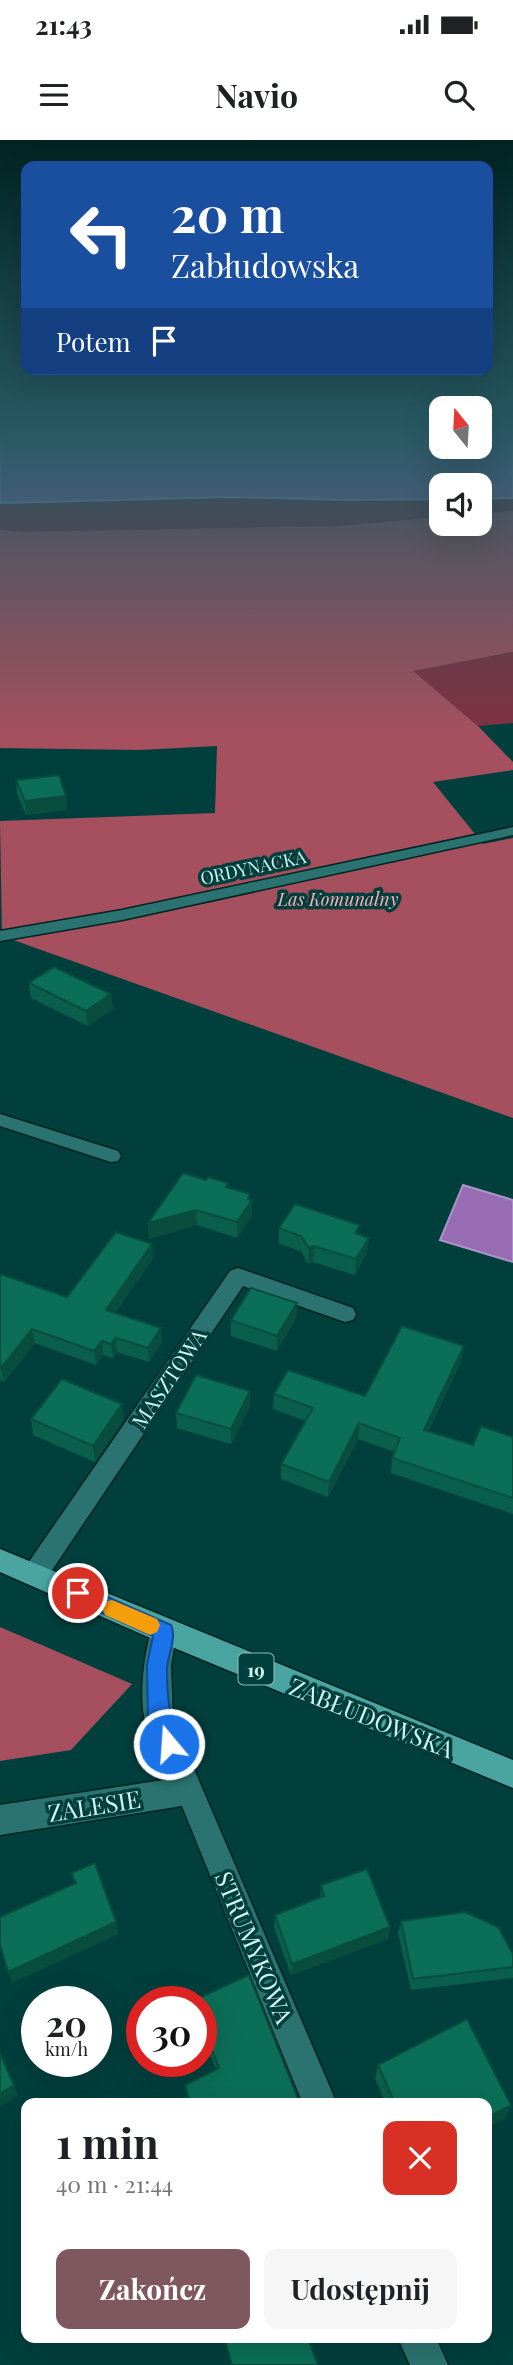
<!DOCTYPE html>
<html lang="pl">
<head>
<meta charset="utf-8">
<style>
	:root { --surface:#fff; --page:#f6f6f6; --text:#202124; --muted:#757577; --accent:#7f575e }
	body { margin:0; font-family:"Playfair Display",serif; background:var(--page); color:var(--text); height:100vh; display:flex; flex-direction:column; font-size:26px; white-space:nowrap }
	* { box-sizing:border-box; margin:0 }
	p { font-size:23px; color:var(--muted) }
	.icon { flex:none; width:38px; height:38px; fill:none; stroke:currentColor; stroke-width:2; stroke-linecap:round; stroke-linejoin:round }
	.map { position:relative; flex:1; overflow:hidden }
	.sheet { position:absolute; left:21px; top:1958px; width:471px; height:245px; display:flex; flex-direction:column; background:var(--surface); border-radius:14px; box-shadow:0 7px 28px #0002 }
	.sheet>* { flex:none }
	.banner { position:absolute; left:21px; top:21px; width:472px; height:214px; border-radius:14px; box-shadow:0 7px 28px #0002; background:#1a4fa0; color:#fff; overflow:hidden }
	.needle { width:46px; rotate:342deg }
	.tools { position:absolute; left:429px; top:256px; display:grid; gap:14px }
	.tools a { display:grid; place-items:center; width:63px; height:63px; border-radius:14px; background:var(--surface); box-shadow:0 7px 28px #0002; font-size:35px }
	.speed { position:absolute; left:21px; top:1846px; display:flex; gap:14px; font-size:35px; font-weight:700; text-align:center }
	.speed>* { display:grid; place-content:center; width:91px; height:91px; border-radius:50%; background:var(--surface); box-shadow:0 7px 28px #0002; line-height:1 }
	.speed small { font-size:18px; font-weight:400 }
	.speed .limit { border:10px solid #d22; background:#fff; color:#111 }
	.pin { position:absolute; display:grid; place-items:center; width:60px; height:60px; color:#fff; margin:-30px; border:4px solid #fff; border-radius:50%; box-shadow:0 2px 7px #0007 }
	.me { position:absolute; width:77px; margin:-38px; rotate:342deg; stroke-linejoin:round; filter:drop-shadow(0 0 5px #0008) }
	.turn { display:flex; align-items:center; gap:24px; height:147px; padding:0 35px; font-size:32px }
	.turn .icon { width:91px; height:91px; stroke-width:2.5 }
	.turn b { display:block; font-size:49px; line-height:60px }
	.then { display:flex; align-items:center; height:66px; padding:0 35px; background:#0003; gap:14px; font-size:26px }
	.round { display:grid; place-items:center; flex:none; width:74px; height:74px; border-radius:14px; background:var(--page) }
	.summary { display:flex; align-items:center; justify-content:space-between; height:119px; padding:0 35px }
	h1 { font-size:42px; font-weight:700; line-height:52px }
	.action { display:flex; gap:14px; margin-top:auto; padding:14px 35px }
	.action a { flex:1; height:80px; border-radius:14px; background:var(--accent); color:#fff; font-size:28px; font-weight:700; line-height:80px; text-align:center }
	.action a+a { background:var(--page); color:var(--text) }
	.status { display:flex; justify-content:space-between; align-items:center; height:49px; padding:0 35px; background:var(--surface); direction:ltr }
	.status svg { height:19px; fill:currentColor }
	header { display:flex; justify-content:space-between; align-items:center; height:91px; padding:0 35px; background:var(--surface); font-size:32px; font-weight:700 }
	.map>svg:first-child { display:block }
</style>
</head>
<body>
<div class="status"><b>21:43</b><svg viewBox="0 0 49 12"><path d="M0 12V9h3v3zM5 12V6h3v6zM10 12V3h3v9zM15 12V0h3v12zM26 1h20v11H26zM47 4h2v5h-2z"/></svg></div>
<header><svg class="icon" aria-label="menu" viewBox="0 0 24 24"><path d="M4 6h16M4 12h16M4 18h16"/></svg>Navio<svg class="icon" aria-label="search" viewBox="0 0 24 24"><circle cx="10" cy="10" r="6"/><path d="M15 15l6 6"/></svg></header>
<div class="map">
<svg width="513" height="2225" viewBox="0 0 513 2225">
	<rect width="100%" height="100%" fill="#013f3d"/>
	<g fill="#823041">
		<polygon points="0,285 441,285 441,306 480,306 480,285 513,285 513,376 480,378 480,345 441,345 441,381 330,390 0,393"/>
		<polygon points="513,512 513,583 478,586 412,531"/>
	</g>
	<g fill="#a6505f">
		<polygon points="513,371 513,512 413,531 478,586 513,622 513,630 433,642 483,704 513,698 513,978 2,796 0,681 215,673 217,606 139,610 0,608 0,390 23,392 338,386 441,377 441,383 480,383 480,374"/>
		<polygon points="0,1487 132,1544 71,1610 0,1621"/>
	</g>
	<g fill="#976cb3" stroke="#a894c6" stroke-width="2">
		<polygon points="0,285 441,285 441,306 480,306 480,285 513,285 513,358 480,359 480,345 441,345 441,359 346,360 232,357 0,363"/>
		<polygon points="463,1045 513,1060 513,1122 440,1100"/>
	</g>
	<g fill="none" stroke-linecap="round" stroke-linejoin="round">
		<g stroke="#002422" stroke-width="3">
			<g id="minor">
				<polygon points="513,687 513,695 122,780 0,801 0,791 122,770"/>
				<polygon points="0,974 118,1011 121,1016 118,1021 111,1022 0,986"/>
				<polygon points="238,1128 353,1168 356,1174 353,1180 345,1182 243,1146 44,1442 35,1445 26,1442 22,1434 26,1426 230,1131"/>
				<path d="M164 1479 173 1482 177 1491 171 1525 173 1580 337 1964H303L182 1666 0 1695V1665L170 1639C162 1621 153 1603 146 1584 138 1561 144 1505 155 1482Z"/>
				<polygon points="398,2198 436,2198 448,2225 410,2225"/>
			</g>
		</g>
		<g stroke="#002422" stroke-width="3">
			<polygon id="trunk" points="0,1409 513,1620 513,1648 155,1500 0,1432"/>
		</g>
		<use href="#minor" fill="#2b7370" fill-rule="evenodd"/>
		<use href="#trunk" fill="#4aa4a0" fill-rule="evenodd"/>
	</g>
	<g fill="#095f4b">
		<polygon points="16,640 66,656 67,670 26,675 17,654"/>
		<polygon points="29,843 111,854 113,869 88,886 31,858"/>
		<polygon points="228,1047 252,1060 252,1076 237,1098 197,1085 149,1099 148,1083"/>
		<polygon points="279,1088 359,1095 367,1113 355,1135 313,1122 308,1124 301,1111 279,1104"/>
		<polygon points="152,1104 153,1118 115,1173 162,1202 149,1222 117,1212 113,1218 103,1215 96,1225 35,1203 4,1242 0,1240 0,1134 67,1157"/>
		<polygon points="297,1163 296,1178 277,1211 231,1196 231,1180"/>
		<polygon points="461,1222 428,1292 473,1305 513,1297 513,1374 391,1333 392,1318 395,1312 358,1299 328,1357 281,1339 281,1324 306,1281 273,1269 274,1254 365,1256"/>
		<polygon points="250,1251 250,1266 231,1304 177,1288 176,1273"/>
		<polygon points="122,1264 124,1279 95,1322 33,1295 31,1279"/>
		<polygon points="321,1745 390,1787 388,1799 291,1835 274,1787 275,1775 320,1757"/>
		<polygon points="401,1781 513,1814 513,1838 411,1850 398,1793"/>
		<polygon points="201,1862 300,1964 188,1964 185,1945 216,1930 201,1890"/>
		<polygon points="467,1879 511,1965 505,1978 486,1988 486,1964 386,1964 375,1939 378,1925"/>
		<polygon points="225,2200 318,2225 231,2225 226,2208"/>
	</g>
	<g fill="#084d3d">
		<polygon points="66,656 67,670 26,675 25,661"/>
		<polygon points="111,854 113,869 88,886 86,871"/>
		<polygon points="250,1054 250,1062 252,1060 252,1076 237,1098 237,1082"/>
		<polygon points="196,1070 197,1085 149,1099 148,1083"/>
		<polygon points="369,1098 367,1113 355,1135 356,1119"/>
		<polygon points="152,1104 153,1118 107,1184 106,1170"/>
		<polygon points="314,1106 313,1122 308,1124 309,1108"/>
		<polygon points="297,1163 296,1178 277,1211 277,1196"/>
		<polygon points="161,1188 162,1202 149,1222 148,1208"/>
		<polygon points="32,1189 35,1203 4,1242 1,1228"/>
		<polygon points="116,1198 117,1212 113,1218 111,1204"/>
		<polygon points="102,1201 103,1215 96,1225 94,1211"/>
		<polygon points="464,1206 461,1222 422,1305 424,1290"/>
		<polygon points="250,1251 250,1266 231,1304 231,1289"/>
		<polygon points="122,1264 124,1279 95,1322 93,1306"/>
		<polygon points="359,1283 358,1299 328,1357 329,1342"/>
		<polygon points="116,1782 119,1794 12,1843 8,1832"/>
		<polygon points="390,1787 388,1799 291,1835 292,1824"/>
		<polygon points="0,1913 18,1955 0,1967"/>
		<polygon points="511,1965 505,1978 486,1988 486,1978"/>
	</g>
	<g fill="#0b6e57" stroke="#084d3d" stroke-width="2">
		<polygon points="59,635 66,656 25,661 16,640"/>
		<polygon points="54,827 111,854 86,871 29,843"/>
		<polygon points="183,1033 206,1040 208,1037 228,1043 226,1047 250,1054 248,1059 252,1060 237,1082 196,1070 148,1083"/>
		<polygon points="295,1064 360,1085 355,1093 369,1098 356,1119 314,1106 309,1108 301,1096 279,1088"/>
		<polygon points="116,1092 152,1104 106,1170 161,1188 148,1208 116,1198 111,1204 102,1201 94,1211 32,1189 1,1228 0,1227 0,1134 67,1157"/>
		<polygon points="251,1148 297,1163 277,1196 231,1180"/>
		<polygon points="402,1186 464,1206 424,1290 473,1305 481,1286 513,1297 513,1358 392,1318 400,1298 359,1283 329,1342 281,1324 313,1268 274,1254 288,1230 365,1256"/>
		<polygon points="196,1235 250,1251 231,1289 176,1273"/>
		<polygon points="62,1239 122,1264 93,1306 31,1279"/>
		<polygon points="95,1723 116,1782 8,1832 0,1805 0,1777 76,1743 71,1733"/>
		<polygon points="367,1729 390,1787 292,1824 275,1775 324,1756 321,1745"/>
		<polygon points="465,1772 498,1787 513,1814 513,1827 413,1839 401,1781"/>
		<polygon points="249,1835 300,1964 191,1964 185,1945 219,1928 201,1880 201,1862 195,1862 194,1860"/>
		<polygon points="467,1879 511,1965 486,1978 486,1964 395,1964 378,1925"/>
		<polygon points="0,1913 14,1945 0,1954"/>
		<polygon points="229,2198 308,2198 318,2225 232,2225 225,2200"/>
	</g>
	<linearGradient id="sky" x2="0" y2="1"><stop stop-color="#012322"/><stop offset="0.48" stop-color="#275862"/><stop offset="1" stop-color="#275862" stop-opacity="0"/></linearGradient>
	<rect width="513" height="596" fill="url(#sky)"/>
	<path fill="#1a73e8" stroke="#114b97" stroke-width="2" d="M78 1444 171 1485C177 1498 168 1514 167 1528 167 1557 169 1578 180 1604L177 1611 169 1614 161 1611 148 1581 147 1525 153 1496 71 1459 68 1453 71 1447Z"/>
	<polygon fill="#f59e0b" points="112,1460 157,1479 160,1485 157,1492 150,1495 105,1475 102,1468 105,1462"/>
	<g text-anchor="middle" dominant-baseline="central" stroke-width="7" stroke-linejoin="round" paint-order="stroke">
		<g font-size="18" fill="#d1f3f1" stroke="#013f3d">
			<text transform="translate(253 727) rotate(-12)">ORDYNACKA</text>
		</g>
		<g font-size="18" font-style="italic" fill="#fab1ba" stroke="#013f3d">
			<text x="338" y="759">Las Komunalny</text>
		</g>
		<rect fill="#013f3d" stroke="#93bdbb" stroke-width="2" x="238.5" y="1513.5" width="35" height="31" rx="5"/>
		<g font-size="19" font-weight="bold" fill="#d1f3f1">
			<text x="256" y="1529">19</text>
		</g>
		<g font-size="21" fill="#d1f3f1" stroke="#013f3d">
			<text transform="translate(168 1238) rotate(-56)">MASZTOWA</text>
		</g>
		<g font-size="24" fill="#d1f3f1" stroke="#013f3d">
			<text transform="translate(372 1577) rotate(22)">ZABŁUDOWSKA</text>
			<text transform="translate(94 1665) rotate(-9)">ZALESIE</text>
			<text transform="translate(255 1807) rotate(67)">STRUMYKOWA</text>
		</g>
	</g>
</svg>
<div class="tools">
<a><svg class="needle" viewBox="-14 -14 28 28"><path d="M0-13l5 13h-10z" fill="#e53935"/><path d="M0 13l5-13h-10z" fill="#757577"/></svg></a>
<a><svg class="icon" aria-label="sound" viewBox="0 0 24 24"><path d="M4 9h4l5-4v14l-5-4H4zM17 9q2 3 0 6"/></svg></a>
</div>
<div class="speed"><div>20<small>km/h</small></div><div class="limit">30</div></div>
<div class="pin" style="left:78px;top:1453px;background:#d93025"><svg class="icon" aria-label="arrive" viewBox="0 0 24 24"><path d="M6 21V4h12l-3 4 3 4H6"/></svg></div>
<svg class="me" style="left:169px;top:1604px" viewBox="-20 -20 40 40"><circle r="17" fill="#1a73e8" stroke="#fff" stroke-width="3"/><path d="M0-11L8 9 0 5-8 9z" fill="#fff"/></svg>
<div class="banner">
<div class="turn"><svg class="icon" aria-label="left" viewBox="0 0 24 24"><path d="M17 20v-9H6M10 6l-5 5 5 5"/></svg><div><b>20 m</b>Zabłudowska</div></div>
<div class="then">Potem<svg class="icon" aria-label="arrive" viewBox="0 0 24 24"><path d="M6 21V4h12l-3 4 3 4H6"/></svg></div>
</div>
<section class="sheet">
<div class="summary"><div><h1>1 min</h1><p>40 m · 21:44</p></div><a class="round" style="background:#d93025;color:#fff"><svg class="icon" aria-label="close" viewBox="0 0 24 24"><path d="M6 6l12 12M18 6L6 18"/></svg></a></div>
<div class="action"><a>Zakończ</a><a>Udostępnij</a></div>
</section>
</div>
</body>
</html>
